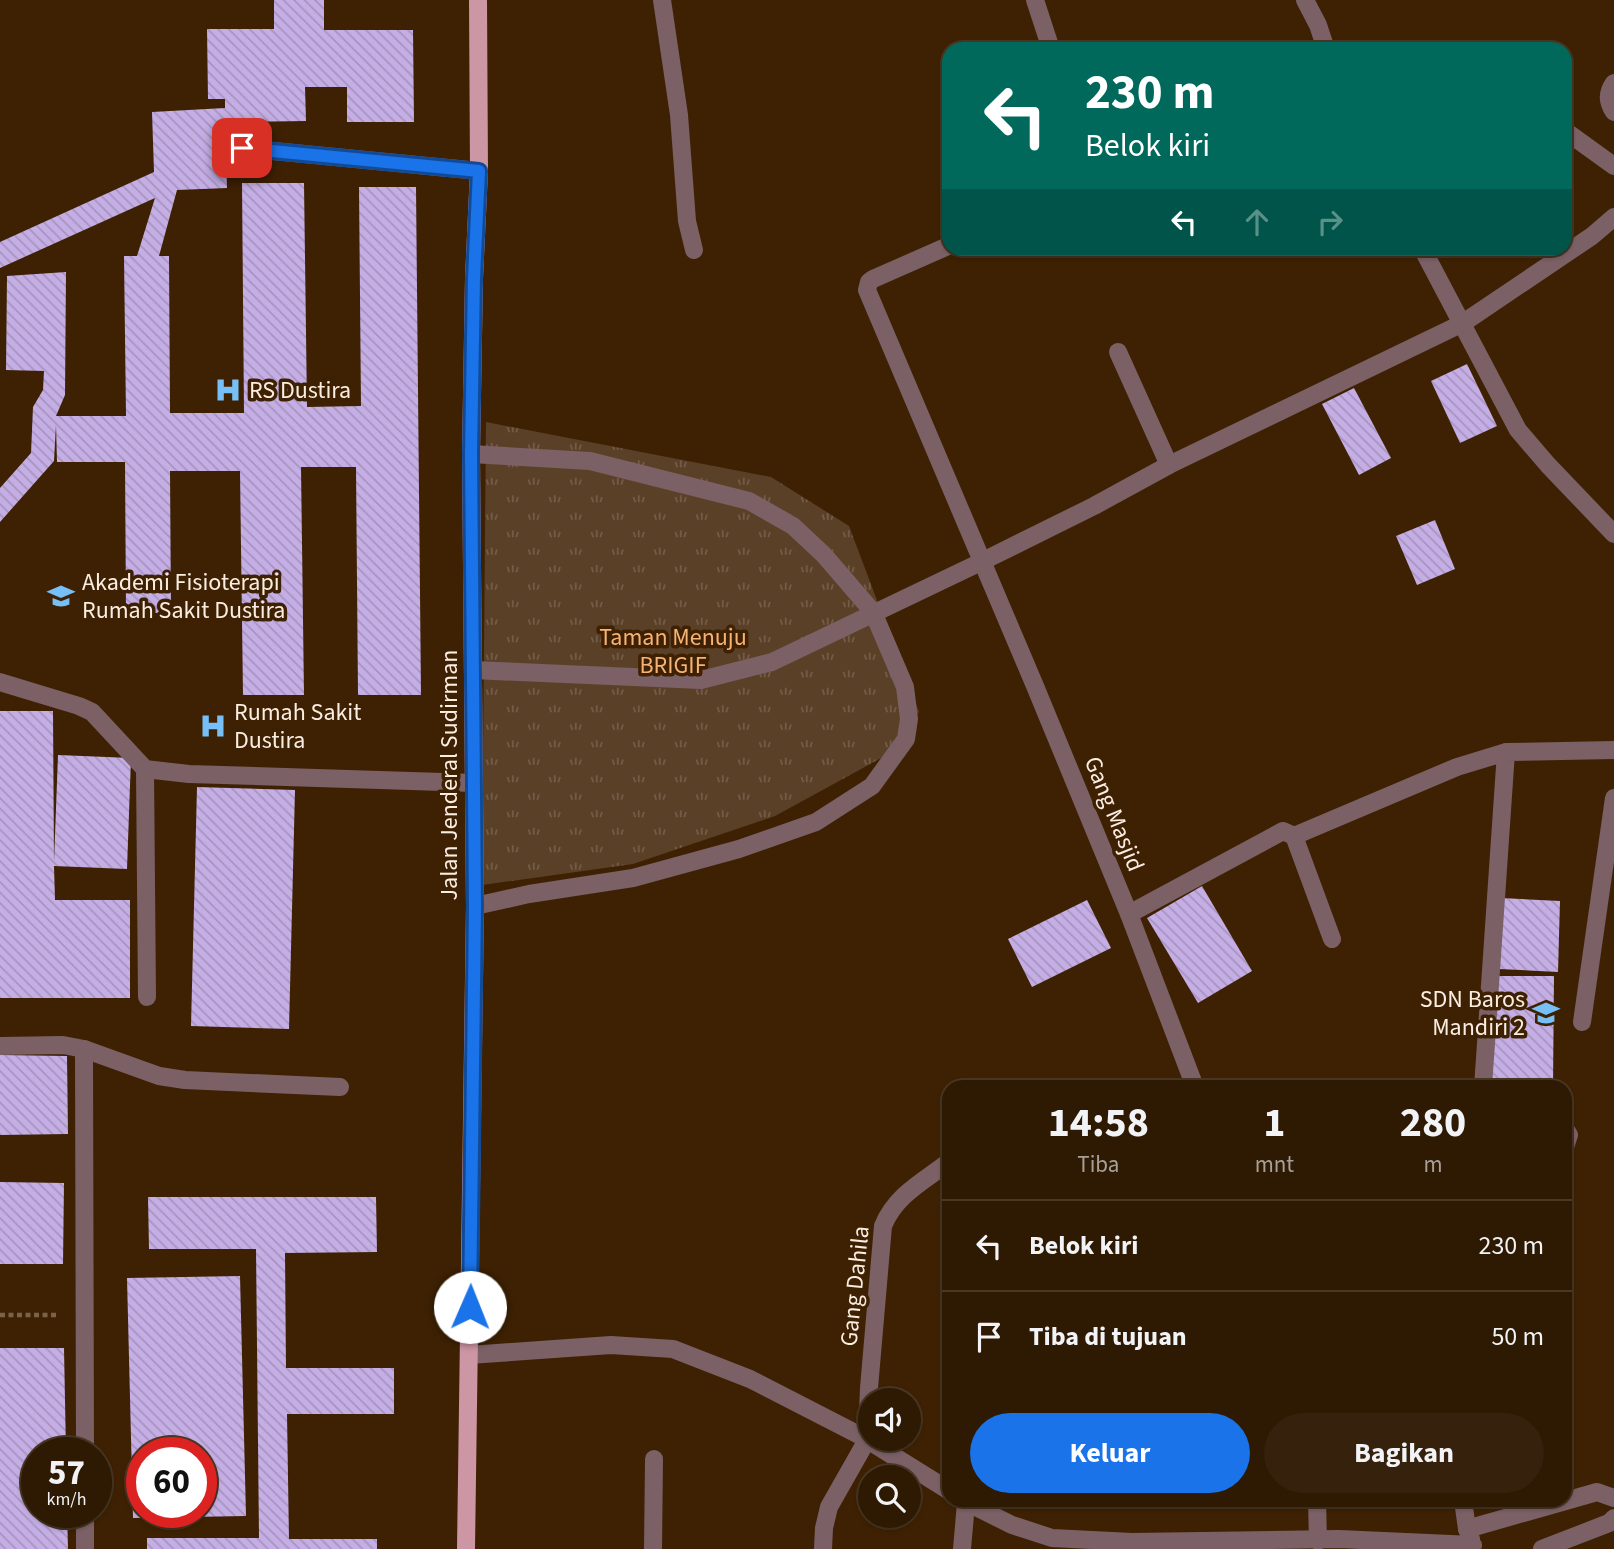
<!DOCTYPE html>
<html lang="id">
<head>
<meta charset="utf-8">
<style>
	:root { --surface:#2e1902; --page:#36220c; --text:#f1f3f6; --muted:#a7a099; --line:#493824; --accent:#1a73e8 }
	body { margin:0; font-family:"Source Sans 3",sans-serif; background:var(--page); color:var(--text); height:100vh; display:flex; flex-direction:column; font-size:26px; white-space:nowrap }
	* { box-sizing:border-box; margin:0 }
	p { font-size:23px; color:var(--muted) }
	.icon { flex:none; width:38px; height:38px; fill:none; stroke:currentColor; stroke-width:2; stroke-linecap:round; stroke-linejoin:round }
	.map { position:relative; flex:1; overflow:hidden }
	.sheet { position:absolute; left:942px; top:1080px; width:630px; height:427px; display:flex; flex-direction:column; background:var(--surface); border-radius:21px; box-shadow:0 2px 5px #0004,0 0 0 2px var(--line) }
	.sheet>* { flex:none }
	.hud { position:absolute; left:942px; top:42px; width:630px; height:214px; border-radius:21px; box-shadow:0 2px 5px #0004,0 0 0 2px var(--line); background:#00695c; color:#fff; overflow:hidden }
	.controls { position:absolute; left:858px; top:1388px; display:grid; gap:14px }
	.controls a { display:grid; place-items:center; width:63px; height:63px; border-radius:50%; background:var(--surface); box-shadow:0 2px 5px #0004,0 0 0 2px var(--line); font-size:35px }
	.speed { position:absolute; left:21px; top:1437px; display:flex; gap:14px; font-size:35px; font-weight:700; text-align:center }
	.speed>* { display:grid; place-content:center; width:91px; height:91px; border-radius:50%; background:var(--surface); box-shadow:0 2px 5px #0004,0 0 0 2px var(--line); line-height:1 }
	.speed small { font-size:18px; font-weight:400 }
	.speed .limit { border:10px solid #d22; background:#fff; color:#111 }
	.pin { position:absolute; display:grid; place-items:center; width:60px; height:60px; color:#fff; margin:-30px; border-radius:14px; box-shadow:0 4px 10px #0006 }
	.me { position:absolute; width:77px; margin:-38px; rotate:1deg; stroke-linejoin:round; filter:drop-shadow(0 0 5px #0008) }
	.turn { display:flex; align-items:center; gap:24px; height:147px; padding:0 28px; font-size:32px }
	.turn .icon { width:91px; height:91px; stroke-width:2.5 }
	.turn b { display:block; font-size:49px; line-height:60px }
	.lanes { display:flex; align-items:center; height:66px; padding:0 28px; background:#0003; justify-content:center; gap:35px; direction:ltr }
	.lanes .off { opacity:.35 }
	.eta { display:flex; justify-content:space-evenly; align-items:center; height:119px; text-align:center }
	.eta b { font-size:42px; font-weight:700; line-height:49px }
	.button { display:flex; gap:14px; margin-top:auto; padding:14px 28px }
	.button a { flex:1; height:80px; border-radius:42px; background:var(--accent); color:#fff; font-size:28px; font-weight:700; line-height:80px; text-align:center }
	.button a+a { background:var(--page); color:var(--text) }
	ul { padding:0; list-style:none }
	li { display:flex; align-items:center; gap:21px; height:91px; padding:0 28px; border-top:2px solid var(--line) }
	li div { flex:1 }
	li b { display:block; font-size:26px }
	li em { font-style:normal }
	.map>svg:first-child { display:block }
</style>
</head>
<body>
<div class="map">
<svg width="1614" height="1549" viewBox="0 0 1614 1549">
	<defs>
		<pattern id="park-tufts" width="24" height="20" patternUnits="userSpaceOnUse" patternTransform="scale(1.75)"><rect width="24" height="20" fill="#5b4028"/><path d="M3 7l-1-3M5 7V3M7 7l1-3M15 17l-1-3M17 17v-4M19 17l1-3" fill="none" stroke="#735c47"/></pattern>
		<pattern id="building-back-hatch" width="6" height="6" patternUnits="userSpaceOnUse" patternTransform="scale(1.75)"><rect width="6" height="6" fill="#c4aee5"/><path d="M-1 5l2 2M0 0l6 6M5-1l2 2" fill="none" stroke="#a694bd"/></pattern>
	</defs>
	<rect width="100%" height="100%" fill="#3e2102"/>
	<polygon fill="url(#park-tufts)" points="486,422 771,477 849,526 919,712 883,757 775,816 633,864 482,885"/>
	<g fill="url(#building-back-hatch)" fill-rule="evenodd">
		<polygon points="274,0 324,0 324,30 413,30 414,122 347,122 347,87 305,87 306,121 225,122 227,188 177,190 159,256 169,256 170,413 244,413 242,183 304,183 307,407 361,406 359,187 416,187 421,695 358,695 356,467 301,467 304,695 243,695 240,471 170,471 171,613 126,613 125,462 57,462 56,425 54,461 0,522 0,488 31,453 33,407 43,390 44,371 6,370 7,276 66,272 65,395 56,416 126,416 124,256 137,256 155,198 0,268 0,242 154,172 152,112 225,108 225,99 208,99 207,29 274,29"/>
		<polygon points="1467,364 1497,426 1460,443 1431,381"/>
		<polygon points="1354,388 1391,458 1359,475 1322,404"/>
		<polygon points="1435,520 1455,569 1417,585 1396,536"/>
		<polygon points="0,711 53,711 54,862 58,755 131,758 127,869 54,866 55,900 130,900 130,998 0,998"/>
		<polygon points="197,787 295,790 289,1029 191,1026"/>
		<polygon points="1202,886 1252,971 1198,1003 1147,918"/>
		<polygon points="1501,898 1560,901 1558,972 1499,969"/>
		<polygon points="1087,900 1111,948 1032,987 1008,939"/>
		<polygon points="1497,976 1554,976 1553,1087 1491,1087"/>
		<polygon points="0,1055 67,1056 68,1134 0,1135"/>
		<polygon points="0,1182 64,1183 63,1264 0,1264"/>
		<polygon points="148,1197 376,1197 377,1252 285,1253 286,1368 394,1368 394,1414 287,1414 289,1539 377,1539 377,1549 147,1549 147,1538 259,1538 256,1249 149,1249"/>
		<path d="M240 1276 246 1516 133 1518 127 1278ZM142 1452H201V1512H142Z"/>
		<polygon points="0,1348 64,1348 66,1452 37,1452 37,1512 67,1512 68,1549 0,1549"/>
	</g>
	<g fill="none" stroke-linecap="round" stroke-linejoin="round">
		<polyline stroke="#7b634b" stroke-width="4.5" stroke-dasharray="5 3.5" stroke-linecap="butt" points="0,1315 59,1315"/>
		<g stroke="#7b6066" stroke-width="18">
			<polyline points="662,0 679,115 687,221 694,250"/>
			<polyline points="1035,0 1051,49"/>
			<polyline points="1305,0 1318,25 1326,49"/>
			<path d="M1614 83C1607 93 1607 101 1614 112"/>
			<polyline points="1564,130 1614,166"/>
			<polyline points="242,148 479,171"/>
			<polyline points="948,246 873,279 869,282 867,290 1035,686 1129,914 1195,1087"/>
			<polyline points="1422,248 1518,430 1548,465 1614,534"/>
			<polyline points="1118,352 1169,465"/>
			<polyline points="471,454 590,461 749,501 793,526 824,555 873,612 905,687 909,719 906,739 872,786 816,822 739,849 633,878 529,894 475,906"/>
			<polyline points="473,670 701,680 772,662 981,562 1094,506 1169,465 1463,323 1592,236 1614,217"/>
			<polyline points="0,682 79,706 92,712 145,769 189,774 474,783"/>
			<polyline points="145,769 147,997"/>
			<polyline points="1294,836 1457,767 1506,752"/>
			<polyline points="1129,914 1283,831 1294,836 1332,939"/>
			<polyline points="1582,1022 1614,798"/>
			<polyline points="0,1046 63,1045 84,1049 159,1076 185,1080 340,1087"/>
			<polyline points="84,1049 85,1452"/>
			<polyline points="1483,1087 1506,752 1614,750"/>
			<polyline points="1564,1127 1569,1135 1564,1150"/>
			<polyline points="469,1355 611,1345 673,1349 750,1379 863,1437 948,1490"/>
			<polyline points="962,1500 1012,1525 1052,1538 1132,1542 1339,1539 1473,1545"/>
			<polyline points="1317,1500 1318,1541"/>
			<polyline points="1463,1500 1467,1529 1471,1539"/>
			<polyline points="85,1512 85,1549"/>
			<polyline points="1467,1529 1597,1492 1614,1498"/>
			<polyline points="653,1549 654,1459"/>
			<path d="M823 1549 824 1528 829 1507 867 1440 869 1388 883 1226C895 1196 922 1182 946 1164"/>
			<polyline points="962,1549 966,1503"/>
			<polyline points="1542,1549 1609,1523 1614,1518"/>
		</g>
		<polyline stroke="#cd96a4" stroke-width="18" points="466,1549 475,906 471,454 474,278 479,171 478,0"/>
	</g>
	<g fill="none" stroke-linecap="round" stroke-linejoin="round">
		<g stroke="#114b97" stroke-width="18">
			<polyline id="route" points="242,148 479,171 474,278 471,454 475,906 470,1307"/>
		</g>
		<use href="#route" stroke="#1a73e8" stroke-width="12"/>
	</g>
	<defs>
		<g id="hospital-bare" transform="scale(2.1)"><path d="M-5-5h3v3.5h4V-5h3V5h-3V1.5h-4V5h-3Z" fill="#77bff7" stroke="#3e2102" stroke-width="2.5" paint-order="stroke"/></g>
		<g id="university-bare" transform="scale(2.1)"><path d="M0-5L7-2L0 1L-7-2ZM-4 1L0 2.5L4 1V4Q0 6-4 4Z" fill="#77bff7" stroke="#3e2102" stroke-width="2.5" paint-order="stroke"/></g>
		<g id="school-bare" transform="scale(2.1)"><path d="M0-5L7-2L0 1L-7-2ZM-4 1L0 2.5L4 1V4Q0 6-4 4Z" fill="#77bff7" stroke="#3e2102" stroke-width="2.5" paint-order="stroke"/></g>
	</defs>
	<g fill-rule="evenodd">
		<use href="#hospital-bare" x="228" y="390"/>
		<use href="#university-bare" x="61" y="596"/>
		<use href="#hospital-bare" x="213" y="726"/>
		<use href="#school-bare" x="1546" y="1013"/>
	</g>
	<g text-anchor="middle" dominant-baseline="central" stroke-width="7" stroke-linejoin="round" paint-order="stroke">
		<g font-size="24" fill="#faede2" stroke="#3e2102" text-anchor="start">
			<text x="249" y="390">RS Dustira</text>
			<text x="82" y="582">Akademi Fisioterapi<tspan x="82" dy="28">Rumah Sakit Dustira</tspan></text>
			<text x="234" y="712">Rumah Sakit<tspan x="234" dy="28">Dustira</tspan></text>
			<text x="1525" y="999" text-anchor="end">SDN Baros<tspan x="1525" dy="28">Mandiri 2</tspan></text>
		</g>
		<g font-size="24" fill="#f6b375" stroke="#3e2102">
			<text x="673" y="637">Taman Menuju<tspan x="673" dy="28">BRIGIF</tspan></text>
		</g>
		<g font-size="24" fill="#faede2" stroke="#3e2102">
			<text transform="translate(449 775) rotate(-90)">Jalan Jenderal Sudirman</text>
			<text transform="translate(1114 814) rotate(68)">Gang Masjid</text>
			<text transform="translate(855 1286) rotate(-84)">Gang Dahila</text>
		</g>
	</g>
</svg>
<div class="controls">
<a><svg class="icon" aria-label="sound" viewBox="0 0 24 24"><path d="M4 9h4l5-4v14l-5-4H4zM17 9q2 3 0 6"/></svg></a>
<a><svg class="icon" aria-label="search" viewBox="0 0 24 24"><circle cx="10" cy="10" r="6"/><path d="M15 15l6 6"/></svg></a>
</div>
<div class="speed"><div>57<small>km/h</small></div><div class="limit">60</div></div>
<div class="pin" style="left:242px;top:148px;background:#d93025"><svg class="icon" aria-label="arrive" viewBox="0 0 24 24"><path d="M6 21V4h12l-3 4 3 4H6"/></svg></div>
<svg class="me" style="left:470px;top:1307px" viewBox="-20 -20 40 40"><circle r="19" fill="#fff"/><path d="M0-13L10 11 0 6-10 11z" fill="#1a73e8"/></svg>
<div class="hud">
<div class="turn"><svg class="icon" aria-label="left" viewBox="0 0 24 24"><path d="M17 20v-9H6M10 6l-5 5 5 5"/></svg><div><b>230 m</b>Belok kiri</div></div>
<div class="lanes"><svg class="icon" aria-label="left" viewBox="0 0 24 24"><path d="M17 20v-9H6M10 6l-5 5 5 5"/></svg><svg class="icon off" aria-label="ahead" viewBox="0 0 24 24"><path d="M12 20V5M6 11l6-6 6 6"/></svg><svg class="icon off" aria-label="right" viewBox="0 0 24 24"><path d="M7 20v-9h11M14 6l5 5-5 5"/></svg></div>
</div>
<section class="sheet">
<div class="eta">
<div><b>14:58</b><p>Tiba</p></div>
<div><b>1</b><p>mnt</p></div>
<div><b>280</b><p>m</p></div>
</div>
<ul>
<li><svg class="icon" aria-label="left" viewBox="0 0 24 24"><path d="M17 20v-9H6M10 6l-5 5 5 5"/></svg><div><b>Belok kiri</b></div><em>230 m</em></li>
<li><svg class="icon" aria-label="arrive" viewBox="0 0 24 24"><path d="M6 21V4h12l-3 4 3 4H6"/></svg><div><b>Tiba di tujuan</b></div><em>50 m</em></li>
</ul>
<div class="button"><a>Keluar</a><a>Bagikan</a></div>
</section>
</div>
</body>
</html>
